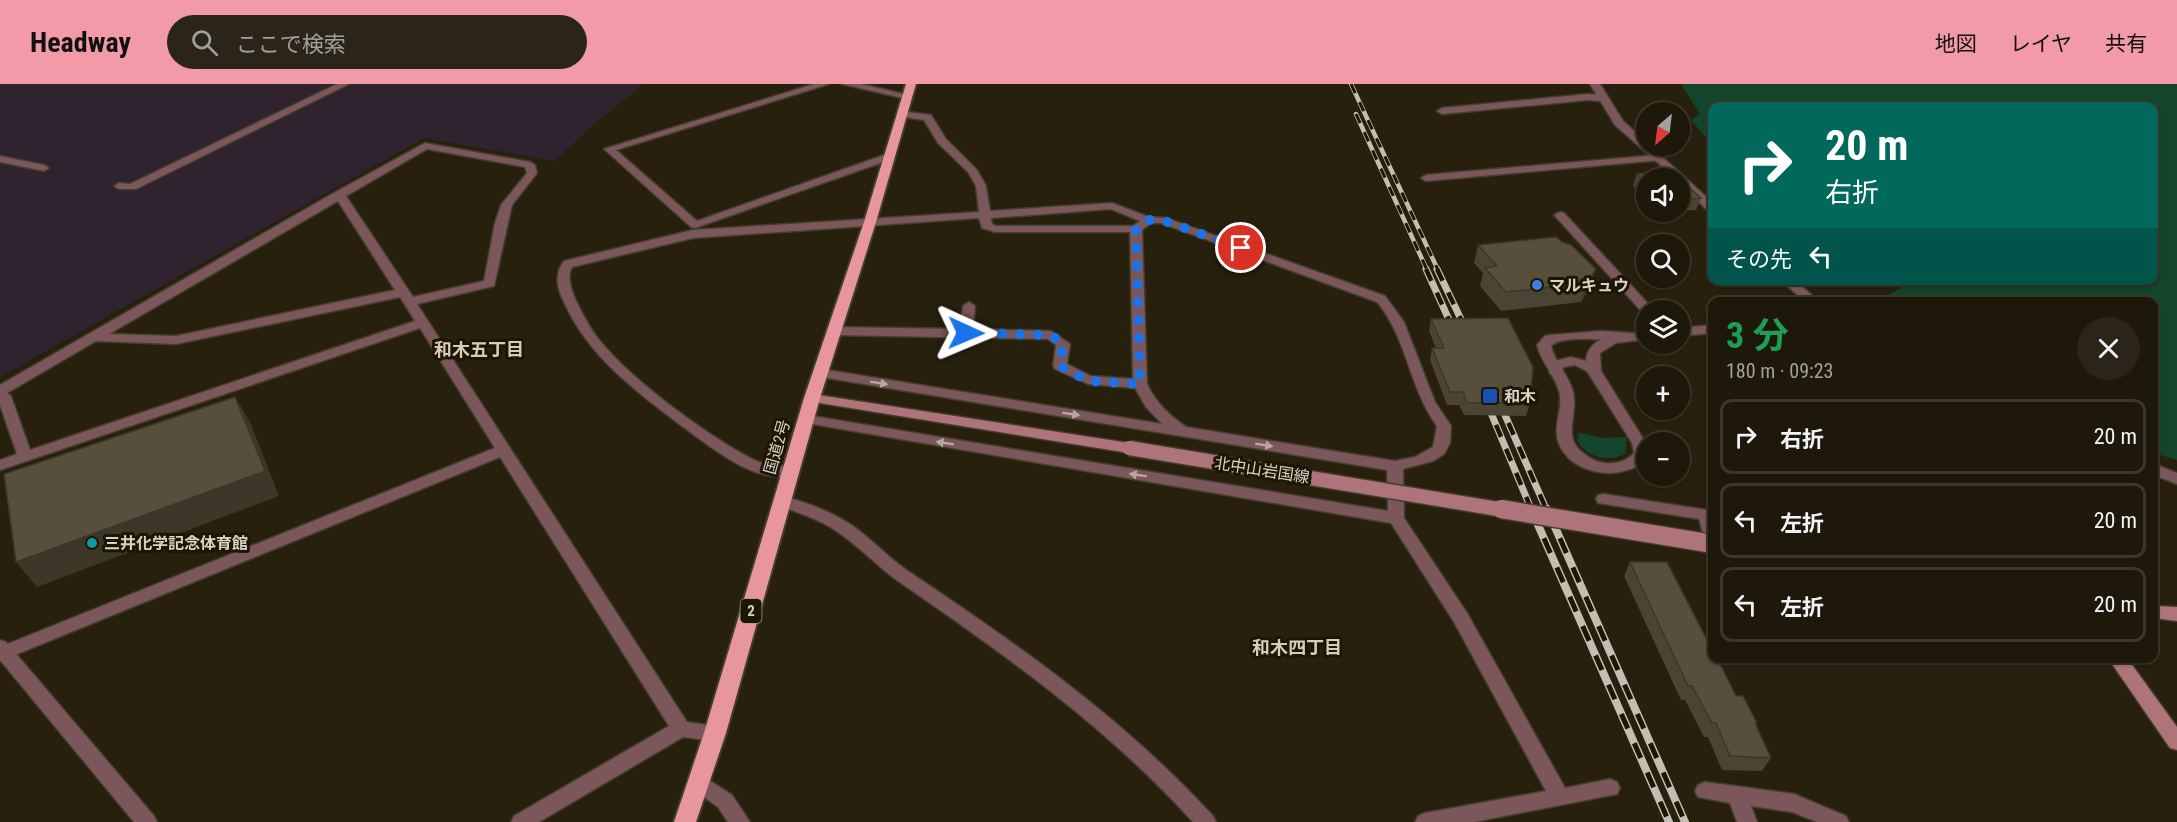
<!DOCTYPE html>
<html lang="ja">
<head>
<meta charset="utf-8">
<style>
	:root { --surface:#1d180a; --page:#2a2518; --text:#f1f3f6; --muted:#a0a09c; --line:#3b372b; --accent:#f39aa8 }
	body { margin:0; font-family:"Roboto Condensed","Noto Sans JP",sans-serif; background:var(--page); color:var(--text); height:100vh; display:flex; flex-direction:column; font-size:22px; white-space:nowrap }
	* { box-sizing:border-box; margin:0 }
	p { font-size:20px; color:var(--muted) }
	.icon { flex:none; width:33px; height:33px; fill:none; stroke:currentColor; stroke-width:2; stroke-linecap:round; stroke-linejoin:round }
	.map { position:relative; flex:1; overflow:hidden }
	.panel { position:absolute; left:1708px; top:213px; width:450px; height:366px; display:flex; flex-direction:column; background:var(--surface); border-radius:12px; box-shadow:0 2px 4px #0004,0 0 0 2px var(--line) }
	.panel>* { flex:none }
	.hud { position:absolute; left:1708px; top:18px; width:450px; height:183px; border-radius:12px; box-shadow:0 2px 4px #0004,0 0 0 2px var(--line); background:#00695c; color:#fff; overflow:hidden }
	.needle { width:39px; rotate:208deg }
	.controls { position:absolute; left:1636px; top:18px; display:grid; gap:12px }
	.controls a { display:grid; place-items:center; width:54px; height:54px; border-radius:50%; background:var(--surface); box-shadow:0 2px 4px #0004,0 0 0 2px var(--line); font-size:30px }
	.pin { position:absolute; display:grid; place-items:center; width:51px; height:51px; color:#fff; margin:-26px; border:3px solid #fff; border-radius:50%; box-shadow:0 2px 6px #0007 }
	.me { position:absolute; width:66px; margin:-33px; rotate:91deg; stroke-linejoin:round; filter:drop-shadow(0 0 4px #0008) }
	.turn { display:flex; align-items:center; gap:21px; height:126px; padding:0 18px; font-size:27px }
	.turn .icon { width:78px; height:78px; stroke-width:2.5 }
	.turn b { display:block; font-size:42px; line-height:51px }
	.then { display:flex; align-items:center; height:57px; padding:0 18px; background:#0003; gap:12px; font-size:22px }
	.round { display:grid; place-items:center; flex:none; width:63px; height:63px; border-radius:32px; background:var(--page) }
	.headline { display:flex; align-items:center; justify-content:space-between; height:102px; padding:0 18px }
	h1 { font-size:36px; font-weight:700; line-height:45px; color:#1e9e55 }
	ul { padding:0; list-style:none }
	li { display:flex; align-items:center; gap:18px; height:75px; margin:0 12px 9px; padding:0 6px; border:3px solid var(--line); border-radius:12px }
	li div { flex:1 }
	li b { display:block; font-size:22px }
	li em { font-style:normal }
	header { display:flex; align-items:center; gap:36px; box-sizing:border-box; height:84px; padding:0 30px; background:var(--accent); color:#111 }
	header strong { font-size:28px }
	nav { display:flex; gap:33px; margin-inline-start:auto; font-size:21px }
	.search { width:420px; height:54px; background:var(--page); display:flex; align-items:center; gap:15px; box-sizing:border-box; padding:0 21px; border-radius:33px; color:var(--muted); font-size:22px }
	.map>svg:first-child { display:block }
</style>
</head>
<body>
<header>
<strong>Headway</strong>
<div class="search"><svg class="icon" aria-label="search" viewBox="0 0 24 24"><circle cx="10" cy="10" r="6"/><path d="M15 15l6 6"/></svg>ここで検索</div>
<nav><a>地図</a><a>レイヤ</a><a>共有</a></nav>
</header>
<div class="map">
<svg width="2177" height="738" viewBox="0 0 2177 738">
	<rect width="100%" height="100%" fill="#27200d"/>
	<polygon fill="#2f2330" points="0,0 644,0 596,38 555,77 424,54 0,293"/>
	<g fill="#13452d">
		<polygon points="1681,0 2177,0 2177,376 2154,369 2154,218 1891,218 1886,212 1901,204 1898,197 2154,196 2154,22 1713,22 1713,62 1691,36 1700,30"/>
		<path d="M1579 349 1603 354 1627 353 1625 370C1608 379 1586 373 1577 356Z"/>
	</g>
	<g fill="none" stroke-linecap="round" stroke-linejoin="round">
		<g stroke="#433d2b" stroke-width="3">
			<g id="service">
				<polygon points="337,0 349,0 136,105 119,105 114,102 119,99 130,100"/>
				<polygon points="0,72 44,81 49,84 44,87 0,78"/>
				<polygon points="1571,273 1590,278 1601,287 1594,291 1575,281 1563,283 1561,291 1551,291 1549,288 1551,278"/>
			</g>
		</g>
		<g stroke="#433d2b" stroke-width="3">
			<g id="minor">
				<polygon points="814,0 829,0 616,66 697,137 884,71 892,71 892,75 695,144 691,143 604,65"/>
				<polygon points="842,0 861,0 912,12 907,15"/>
				<polygon points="1588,10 1602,11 1607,14 1602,17 1588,16 1442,30 1437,27 1442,24"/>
				<path d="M900 27 931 31 946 55 977 86 986 102 990 127 1112 119 1149 133 1166 134 1385 212 1404 238 1435 318 1451 342 1450 359 1444 370 1433 377 1403 385 1404 434 1467 529 1565 704 1610 695 1617 698 1620 704 1617 710 1474 738H1415L1418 732 1425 729 1546 707 1454 538 1391 439 806 339 799 335 806 331 1388 427 1387 386 821 293 814 289 821 285 1162 340 1146 323 1135 304 1088 300 1055 285 1053 282 1056 261 1048 255 835 251 828 247 835 243 960 245 963 222 969 218 975 222 973 245 1051 247 1070 260 1067 280 1091 292 1133 295 1130 148H995L982 144 979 134 693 154 572 183C566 193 572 207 576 217 583 231 590 245 600 257 634 298 705 350 752 375 765 382 782 380 796 384L799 388 796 392C781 396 757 390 743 383 720 371 698 354 678 339 634 306 588 271 565 220 558 206 553 191 564 177L693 146 979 128 976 102 968 88 938 59 924 36 897 32V28ZM1111 125 1140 137 1133 142H996L992 140 991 134ZM1151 139H1161L1377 218C1408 255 1408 302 1437 342L1433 363 1415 373 1395 377 1186 343C1169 331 1156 319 1147 300L1142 146Z"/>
				<path d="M425 59 530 78 535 81 537 89 512 121 494 202 417 220 687 638 722 643 725 649 722 655 715 657 683 653 539 738H511L514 732 669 642 500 373 0 577V563L495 364 420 244 0 386V376L17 370 0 321V301L332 110ZM427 65 525 83 527 89 501 121 495 139 484 197 413 213 346 112ZM338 117 395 206 176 252 109 250ZM400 213 415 237 30 366 11 312 7 309 96 257 176 260Z"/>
				<polygon points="1657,71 1661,72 1661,76 1426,97 1421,94 1426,91"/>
				<polygon points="1560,128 1564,129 1654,226 1643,229 1556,133 1554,131"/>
				<path d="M1601 247 1647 250V255L1616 259 1600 269 1601 287 1647 361V374C1625 399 1569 392 1558 357 1553 340 1564 323 1559 307 1554 290 1541 278 1537 261L1545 252 1550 251ZM1602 255C1588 262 1584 272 1587 287L1632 359 1634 369C1626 378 1616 380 1604 379 1597 378 1589 374 1583 369 1561 353 1579 330 1573 308 1569 291 1555 279 1551 262 1561 252 1588 256 1602 255Z"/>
				<polygon points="2154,380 2177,389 2177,400 2154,391"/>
				<polygon points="1604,410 1713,427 1713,465 1707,463 1699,435 1598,419 1596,415 1598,411"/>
				<path d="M782 412C806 418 832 428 853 442 871 455 887 472 905 485 1017 560 1121 632 1213 732L1216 738H1193C1107 643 1003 569 898 497 878 483 862 465 842 451 823 436 799 429 776 421L774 417 776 413Z"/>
				<polygon points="698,689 732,711 750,738 728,738 718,723 691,704 688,698 691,692"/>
				<polygon points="1705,698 1794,710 1846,732 1849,738 1817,738 1792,728 1751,722 1757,738 1737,738 1730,719 1698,713 1695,707 1698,701"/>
			</g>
		</g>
		<g stroke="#433d2b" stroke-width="3">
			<g id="tertiary">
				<polygon points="1590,0 1600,0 1623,37 1713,119 1713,129 1709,128 1680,99 1680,94 1675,94 1615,41"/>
				<polygon points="1781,196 1795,196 1819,218 1805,218"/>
				<polygon points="1713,241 1713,249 1680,252 1680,244"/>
				<polygon points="1647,248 1647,256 1637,255 1635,252 1637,249"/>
				<polygon points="0,556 6,558 154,732 157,738 134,738 0,576"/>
			</g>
		</g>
		<g stroke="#433d2b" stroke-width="3">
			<g id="secondary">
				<polygon points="812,310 1129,359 1136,364 1129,369 807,317 805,314 807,311"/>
				<polygon points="2154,522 2177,523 2177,537 2154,534"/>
				<polygon points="2108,574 2127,574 2177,643 2177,666 2170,664"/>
			</g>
		</g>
		<g stroke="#433d2b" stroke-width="4">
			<polygon id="trunk" points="906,0 916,0 876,138 820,314 726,649 696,738 674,738 704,649 804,314 864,138"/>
		</g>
		<use href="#service" fill="#7b565a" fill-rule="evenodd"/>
		<use href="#minor" fill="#7b565a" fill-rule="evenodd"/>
		<use href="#tertiary" fill="#7b565a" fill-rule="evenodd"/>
		<use href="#secondary" fill="#ae747a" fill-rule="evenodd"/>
		<use href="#trunk" fill="#e8969e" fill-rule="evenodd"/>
		<g stroke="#c2beb1" stroke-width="4.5">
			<g id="rail-far2">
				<polyline points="1351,0 1438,186"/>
				<polyline points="1356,30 1427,186"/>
			</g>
		</g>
		<g stroke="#c2beb1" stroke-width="7">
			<g id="rail-far1">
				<polyline points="1426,185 1455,249"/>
				<polyline points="1437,185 1468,250"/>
				<polyline points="1498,315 1547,427"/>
				<polyline points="1486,317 1532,427"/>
			</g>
		</g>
		<g stroke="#c2beb1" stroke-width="8">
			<g id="rail">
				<polyline points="1531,425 1669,738"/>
				<polyline points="1547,425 1685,738"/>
			</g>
		</g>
		<use href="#rail-far2" stroke="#1d1605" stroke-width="3" stroke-dasharray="10" stroke-linecap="butt"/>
		<use href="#rail-far1" stroke="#1d1605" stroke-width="4.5" stroke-dasharray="13" stroke-linecap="butt"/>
		<use href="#rail" stroke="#1d1605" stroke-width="5" stroke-dasharray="16" stroke-linecap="butt"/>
		<g stroke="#433d2b" stroke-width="17" stroke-linecap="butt">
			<polyline id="secondary-bridge-far1" points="1129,364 1510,427"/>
		</g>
		<g stroke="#433d2b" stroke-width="21" stroke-linecap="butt">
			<polyline id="secondary-bridge" points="1501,425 1713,460"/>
		</g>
		<use href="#secondary-bridge-far1" stroke="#ae747a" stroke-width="14"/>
		<use href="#secondary-bridge" stroke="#ae747a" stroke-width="18"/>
	</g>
	<g fill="#4b4433">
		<polygon points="1637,90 1647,94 1647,114 1633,102"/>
		<polygon points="1680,96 1701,114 1696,126 1680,127"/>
		<polygon points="1556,153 1590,203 1581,218 1501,227 1480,202 1483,189 1474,179 1478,161"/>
		<polygon points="1431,235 1530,319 1526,332 1464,331 1459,321 1447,321 1430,276 1432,264 1436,264 1429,247"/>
		<polygon points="1630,478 1757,639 1756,642 1771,674 1762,687 1722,686 1708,653 1704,653 1685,616 1681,616 1624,492"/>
	</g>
	<g fill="#3d3729">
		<polygon points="1596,185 1590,203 1581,218 1587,199"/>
		<polygon points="235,313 250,338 279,412 37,503 16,478"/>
	</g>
	<g fill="#574f3b" stroke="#3d3729" stroke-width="1.5">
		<polygon points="1670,87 1678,94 1647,94 1647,99 1637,90"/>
		<polygon points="1680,96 1701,114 1680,116"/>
		<polygon points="1556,153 1562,158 1571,161 1596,185 1587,199 1506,208 1485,184 1497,182 1478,161"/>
		<polygon points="1508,234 1533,283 1530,319 1467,319 1463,308 1450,308 1432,264 1444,264 1431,235"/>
		<polygon points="235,313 265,387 16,478 4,390"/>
		<polygon points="1630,478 1667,478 1713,568 1713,574 1717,574 1736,612 1743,612 1757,639 1755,639 1771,674 1730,672 1716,639 1712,639 1692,602 1688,602"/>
	</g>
	<defs><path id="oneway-solid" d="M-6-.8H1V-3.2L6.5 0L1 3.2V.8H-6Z" transform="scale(1.5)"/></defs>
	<g fill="#b7a7a1">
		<use href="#oneway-solid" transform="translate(879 299) rotate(9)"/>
		<use href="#oneway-solid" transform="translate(1071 330) rotate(9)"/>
		<use href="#oneway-solid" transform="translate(945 359) rotate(-171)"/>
		<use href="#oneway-solid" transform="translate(1264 361) rotate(9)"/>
		<use href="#oneway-solid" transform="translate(1138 391) rotate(-171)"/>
	</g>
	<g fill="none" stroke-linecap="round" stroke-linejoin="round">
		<polyline stroke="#1a73e8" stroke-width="10" stroke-dasharray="0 18" points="966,249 1051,251 1063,260 1060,282 1088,297 1140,300 1136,145 1148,136 1162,136 1241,164"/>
	</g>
	<circle fill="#3f7fe0" stroke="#1d1605" stroke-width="2" cx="1537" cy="201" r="6"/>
	<rect fill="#1a4fb4" stroke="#1d1605" stroke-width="2" x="1482" y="304" width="16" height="16" rx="3"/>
	<circle fill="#0f9aa8" stroke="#1d1605" stroke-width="2" cx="92" cy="459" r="6"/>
	<g text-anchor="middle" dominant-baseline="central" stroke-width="6" stroke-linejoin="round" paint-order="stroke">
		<rect fill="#1d1605" stroke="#9f9a8d" stroke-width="1.5" x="740.5" y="515" width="21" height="24" rx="4.5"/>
		<g font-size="15" font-weight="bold" fill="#d7d3c7">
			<text x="751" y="527">2</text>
		</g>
		<g font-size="16" font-weight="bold" fill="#d7d3c7" stroke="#1d1605" text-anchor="start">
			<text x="1549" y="201">マルキュウ</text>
			<text x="1504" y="312">和木</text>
			<text x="104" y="459">三井化学記念体育館</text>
		</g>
		<g font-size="16" fill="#d7d3c7" stroke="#1d1605">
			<text transform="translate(777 363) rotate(-74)">国道2号</text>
			<text transform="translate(1262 386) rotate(9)">北中山岩国線</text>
		</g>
		<g font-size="18" font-weight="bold" fill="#d6cdb6" stroke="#1d1605">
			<text x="479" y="265">和木五丁目</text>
			<text x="1297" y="563">和木四丁目</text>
		</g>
	</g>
</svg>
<div class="controls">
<a><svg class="needle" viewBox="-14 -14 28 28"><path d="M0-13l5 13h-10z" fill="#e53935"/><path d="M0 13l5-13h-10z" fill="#a0a09c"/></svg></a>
<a><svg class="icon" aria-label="sound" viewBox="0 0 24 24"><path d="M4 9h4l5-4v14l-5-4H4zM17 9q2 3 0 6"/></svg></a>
<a><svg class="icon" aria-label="search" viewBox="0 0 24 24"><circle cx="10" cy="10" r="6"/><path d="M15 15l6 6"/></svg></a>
<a><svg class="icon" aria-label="layers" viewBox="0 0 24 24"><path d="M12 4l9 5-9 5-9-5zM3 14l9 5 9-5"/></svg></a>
<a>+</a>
<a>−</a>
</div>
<div class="pin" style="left:1241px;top:164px;background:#d93025"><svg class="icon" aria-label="arrive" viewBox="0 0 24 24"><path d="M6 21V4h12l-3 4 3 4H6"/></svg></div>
<svg class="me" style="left:966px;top:249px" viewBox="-20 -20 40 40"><path d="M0-17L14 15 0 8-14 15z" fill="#1a73e8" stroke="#fff" stroke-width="4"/></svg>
<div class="hud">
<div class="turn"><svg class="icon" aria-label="right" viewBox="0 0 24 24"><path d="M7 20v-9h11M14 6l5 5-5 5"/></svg><div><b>20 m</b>右折</div></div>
<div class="then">その先<svg class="icon" aria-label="left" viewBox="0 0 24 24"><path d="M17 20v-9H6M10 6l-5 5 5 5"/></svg></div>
</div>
<section class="panel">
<div class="headline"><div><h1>3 分</h1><p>180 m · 09:23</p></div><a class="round"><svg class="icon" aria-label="close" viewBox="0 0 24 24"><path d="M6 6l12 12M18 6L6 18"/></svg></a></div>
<ul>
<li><svg class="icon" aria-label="right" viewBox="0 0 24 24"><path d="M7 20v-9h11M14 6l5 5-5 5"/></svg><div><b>右折</b></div><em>20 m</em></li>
<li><svg class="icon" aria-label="left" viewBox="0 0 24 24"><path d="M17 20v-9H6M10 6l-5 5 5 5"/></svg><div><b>左折</b></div><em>20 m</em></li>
<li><svg class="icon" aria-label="left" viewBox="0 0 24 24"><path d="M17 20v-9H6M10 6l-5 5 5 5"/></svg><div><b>左折</b></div><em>20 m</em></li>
</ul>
</section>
</div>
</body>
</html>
